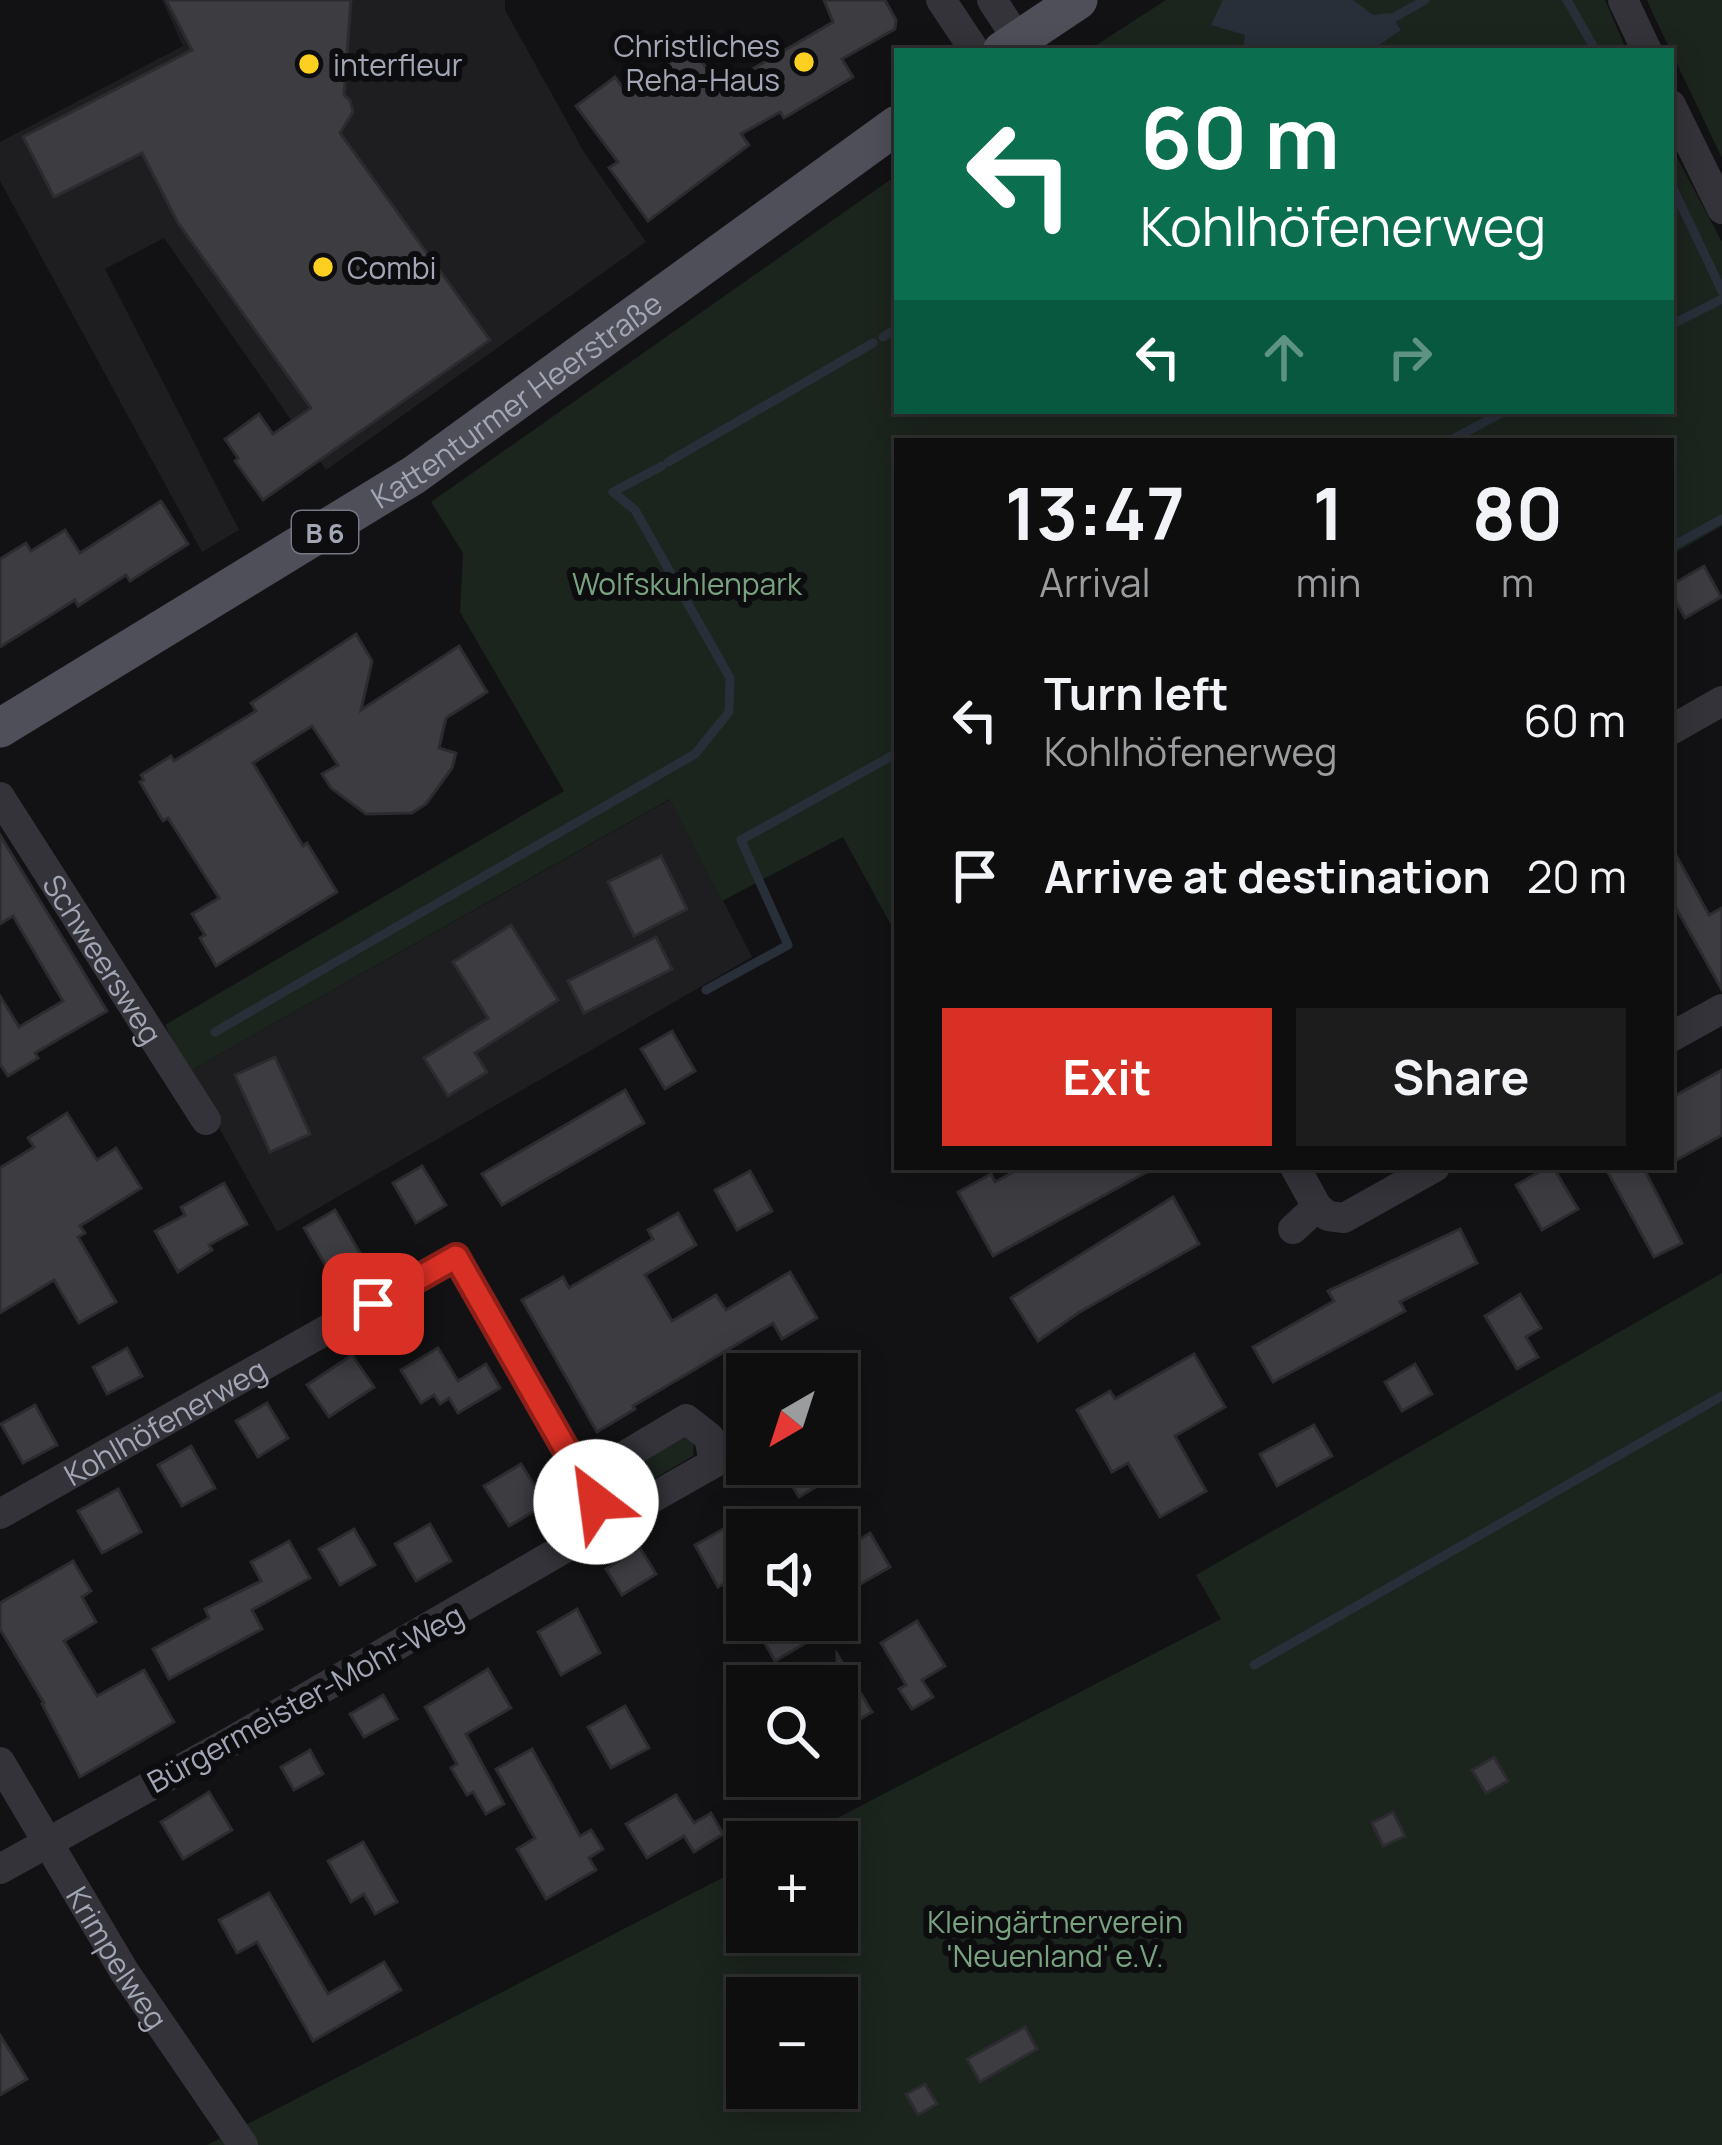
<!DOCTYPE html>
<html lang="en">
<head>
<meta charset="utf-8">
<style>
	:root { --surface:#0e0e0f; --page:#1c1c1d; --text:#f1f3f6; --muted:#9b9c9e; --line:#2e2e2f; --accent:#d93025 }
	body { margin:0; font-family:Manrope,sans-serif; background:var(--page); color:var(--text); height:100vh; display:flex; flex-direction:column; font-size:45px; white-space:nowrap }
	* { box-sizing:border-box; margin:0 }
	p { font-size:39px; color:var(--muted) }
	.icon { flex:none; width:66px; height:66px; fill:none; stroke:currentColor; stroke-width:2; stroke-linecap:round; stroke-linejoin:round }
	.map { position:relative; flex:1; overflow:hidden }
	.panel { position:absolute; left:894px; top:438px; width:780px; height:732px; display:flex; flex-direction:column; background:var(--surface); border-radius:0px; box-shadow:0 6px 30px #0003,0 0 0 3px var(--line) }
	.panel>* { flex:none }
	.guide { position:absolute; left:894px; top:48px; width:780px; height:366px; border-radius:0px; box-shadow:0 6px 30px #0003,0 0 0 3px var(--line); background:#0b6e4f; color:#fff; overflow:hidden }
	.needle { width:78px; rotate:219deg }
	.fabs { position:absolute; left:726px; top:1353px; display:grid; gap:24px }
	.fabs a { display:grid; place-items:center; width:132px; height:132px; border-radius:0px; background:var(--surface); box-shadow:0 6px 30px #0003,0 0 0 3px var(--line); font-size:60px }
	.pin { position:absolute; display:grid; place-items:center; width:102px; height:102px; color:#fff; margin:-51px; border-radius:24px; box-shadow:0 6px 18px #0006 }
	.me { position:absolute; width:132px; margin:-66px; rotate:330deg; stroke-linejoin:round; filter:drop-shadow(0 0 9px #0008) }
	.turn { display:flex; align-items:center; gap:42px; height:252px; padding:0 48px; font-size:54px }
	.turn .icon { width:156px; height:156px; stroke-width:2.5 }
	.turn b { display:block; font-size:84px; line-height:102px }
	.lanes { display:flex; align-items:center; height:114px; padding:0 48px; background:#0003; justify-content:center; gap:60px; direction:ltr }
	.lanes .off { opacity:.35 }
	.eta { display:flex; justify-content:space-evenly; align-items:center; height:204px; text-align:center }
	.eta b { font-size:72px; font-weight:700; line-height:84px }
	.cta { display:flex; gap:24px; margin-top:auto; padding:24px 48px }
	.cta a { flex:1; height:138px; border-radius:0px; background:var(--accent); color:#fff; font-size:48px; font-weight:700; line-height:138px; text-align:center }
	.cta a+a { background:var(--page); color:var(--text) }
	ul { padding:0; list-style:none }
	li { display:flex; align-items:center; gap:36px; height:156px; padding:0 48px }
	li div { flex:1 }
	li b { display:block; font-size:45px }
	li em { font-style:normal }
	.map>svg:first-child { display:block }
</style>
</head>
<body>
<div class="map">
<svg width="1722" height="2145" viewBox="0 0 1722 2145">
	<rect width="100%" height="100%" fill="#121214"/>
	<g fill="#1e1e21">
		<polygon points="162,0 505,0 505,10 584,152 646,242 326,470 164,238 105,269 239,530 202,552 0,181 0,142 183,46"/>
		<polygon points="671,799 752,957 277,1232 188,1072"/>
	</g>
	<g fill="#1c241e" fill-rule="evenodd">
		<polygon points="1166,0 1605,0 1627,51 1087,51"/>
		<polygon points="1647,0 1722,0 1722,158 1654,16"/>
		<polygon points="1671,146 1722,242 1722,526 1671,555 1671,441 897,441 897,936 843,837 722,901 670,799 188,1072 165,1025 564,791 460,612 463,553 431,502 897,175 897,411 1671,411"/>
		<path d="M1722 1273V2145H207L747 1865V1932H837V1842H791L1221 1619 1196 1575ZM747 1998H837V2088H747Z"/>
		<polygon points="683,1435 694,1443 693,1456 624,1496 613,1476"/>
	</g>
	<polygon fill="#282f38" points="1223,0 1353,0 1373,15 1389,13 1401,30 1370,51 1243,51 1245,35 1211,25"/>
	<g fill="none" stroke-linecap="round" stroke-linejoin="round">
		<g stroke="#282f38" stroke-width="9">
			<polyline points="1567,0 1596,51"/>
			<polyline points="1382,24 1425,0"/>
			<polyline points="1671,184 1722,291"/>
			<polyline points="1671,325 1722,299"/>
			<polyline points="883,337 897,328"/>
			<polyline points="1449,441 1505,411"/>
			<polyline points="668,462 873,343"/>
			<polyline points="1671,547 1722,519"/>
			<polyline points="706,990 788,945 741,840 897,753"/>
			<polyline points="215,1032 695,754 729,712 730,678 635,510 613,492 662,466"/>
			<polyline points="1254,1665 1722,1396"/>
		</g>
	</g>
	<g fill="#3c3c41" stroke="#2c2c30" stroke-width="3">
		<polygon points="166,0 351,0 344,95 350,100 353,112 340,133 490,340 263,500 235,461 238,458 225,439 259,414 273,434 311,408 178,223 142,153 54,197 23,137 192,50"/>
		<polygon points="824,0 885,0 896,20 895,29 842,59 853,77 784,118 780,112 741,134 749,145 648,221 609,168 618,162 576,106 615,77 626,92 692,47 720,88 833,22"/>
		<polygon points="161,501 188,544 130,581 126,575 78,606 75,600 0,647 0,559 26,543 31,551 65,530 80,553"/>
		<polygon points="1704,566 1721,597 1685,618 1671,593 1671,585"/>
		<polygon points="356,634 372,661 361,710 459,646 487,692 446,718 439,748 456,753 452,768 426,804 412,813 366,814 331,788 322,774 338,765 312,726 253,763 303,846 307,843 337,892 216,966 200,938 205,935 192,914 219,898 168,818 163,821 140,782 144,780 141,775 171,756 174,761 256,711 251,703"/>
		<polygon points="0,835 107,1011 35,1053 38,1058 8,1076 0,1064 0,996 19,1027 63,1001 13,916 0,924"/>
		<polygon points="1671,846 1709,915 1722,908 1722,990 1671,899"/>
		<polygon points="661,856 687,909 634,936 608,882"/>
		<polygon points="511,925 558,1000 475,1053 487,1072 448,1096 424,1058 488,1018 453,962"/>
		<polygon points="656,937 672,969 584,1013 568,981"/>
		<polygon points="672,1031 695,1071 665,1089 641,1049"/>
		<polygon points="275,1057 310,1134 270,1152 235,1075"/>
		<polygon points="1722,1070 1722,1135 1671,1163 1671,1098"/>
		<polygon points="625,1090 644,1123 502,1205 482,1174"/>
		<polygon points="67,1113 97,1160 116,1148 141,1188 80,1226 85,1233 78,1237 116,1302 79,1323 54,1280 0,1313 0,1168 34,1147 28,1138"/>
		<polygon points="422,1166 446,1205 416,1223 393,1183"/>
		<polygon points="1023,1167 1156,1167 993,1256 958,1192 991,1174 995,1182"/>
		<polygon points="1548,1167 1553,1167 1578,1209 1542,1230 1516,1185"/>
		<polygon points="1605,1167 1643,1167 1682,1243 1654,1257"/>
		<polygon points="750,1171 772,1211 737,1230 715,1190"/>
		<polygon points="224,1183 247,1224 209,1245 212,1250 178,1272 155,1231 185,1215 181,1207"/>
		<polygon points="1173,1197 1199,1244 1078,1313 1038,1341 1011,1298"/>
		<polygon points="335,1210 361,1255 330,1273 304,1228"/>
		<polygon points="678,1213 696,1245 645,1275 672,1321 716,1295 726,1310 790,1272 817,1318 782,1339 773,1323 633,1406 635,1409 597,1432 522,1300 563,1277 569,1288 653,1239 648,1230"/>
		<polygon points="1460,1229 1477,1263 1400,1302 1405,1311 1273,1382 1253,1347 1334,1301 1328,1291"/>
		<polygon points="1520,1294 1541,1328 1526,1337 1538,1357 1517,1369 1485,1316"/>
		<polygon points="127,1348 142,1376 107,1394 93,1367"/>
		<polygon points="438,1348 458,1381 486,1364 500,1388 458,1413 449,1398 440,1404 434,1395 421,1403 401,1370"/>
		<polygon points="1194,1354 1225,1407 1175,1436 1206,1491 1160,1517 1128,1463 1112,1472 1077,1410 1110,1391 1115,1399"/>
		<polygon points="352,1355 374,1387 329,1417 307,1385"/>
		<polygon points="1415,1364 1432,1394 1402,1411 1385,1382"/>
		<polygon points="267,1403 288,1438 258,1457 236,1421"/>
		<polygon points="35,1405 57,1445 23,1463 1,1424"/>
		<polygon points="1314,1425 1332,1456 1277,1486 1260,1454"/>
		<polygon points="191,1446 215,1488 182,1506 158,1465"/>
		<polygon points="521,1464 546,1504 509,1526 484,1486"/>
		<polygon points="779,1464 854,1464 799,1497"/>
		<polygon points="118,1489 141,1532 102,1553 78,1511"/>
		<polygon points="430,1524 451,1561 416,1581 395,1544"/>
		<polygon points="727,1527 747,1563 747,1572 718,1587 695,1545"/>
		<polygon points="354,1529 375,1565 340,1585 319,1549"/>
		<polygon points="870,1533 890,1567 854,1588 837,1553"/>
		<polygon points="289,1541 310,1578 252,1610 262,1629 169,1679 153,1649 209,1618 205,1609 261,1581 251,1562"/>
		<polygon points="640,1548 656,1574 622,1595 606,1569"/>
		<polygon points="73,1561 91,1591 82,1597 96,1622 64,1641 97,1696 144,1670 174,1722 80,1777 42,1704 44,1703 0,1629 0,1603"/>
		<polygon points="577,1609 600,1653 561,1675 538,1632"/>
		<polygon points="752,1620 798,1620 809,1641 775,1661"/>
		<polygon points="917,1621 945,1666 922,1680 933,1697 912,1709 899,1689 906,1685 881,1643"/>
		<polygon points="837,1654 872,1712 837,1733"/>
		<polygon points="488,1669 511,1708 466,1734 504,1804 486,1814 473,1792 467,1795 451,1768 457,1764 425,1707"/>
		<polygon points="383,1695 397,1719 364,1737 350,1714"/>
		<polygon points="625,1706 649,1748 611,1768 588,1727"/>
		<polygon points="532,1749 580,1836 591,1830 603,1849 589,1858 596,1870 546,1899 517,1849 535,1838 496,1769"/>
		<polygon points="310,1750 323,1774 294,1790 281,1767"/>
		<polygon points="1494,1757 1508,1781 1486,1793 1472,1770"/>
		<polygon points="209,1792 232,1830 183,1859 161,1822"/>
		<polygon points="676,1795 694,1823 711,1813 723,1834 694,1852 684,1836 647,1858 626,1824"/>
		<polygon points="1393,1812 1405,1836 1383,1846 1372,1823"/>
		<polygon points="363,1842 397,1902 375,1914 364,1894 351,1902 328,1861"/>
		<polygon points="269,1893 328,1994 384,1962 401,1990 313,2041 257,1942 237,1953 219,1920"/>
		<polygon points="1025,2027 1037,2049 980,2082 967,2059"/>
		<polygon points="0,2035 27,2079 0,2095"/>
		<polygon points="925,2084 937,2104 918,2115 906,2094"/>
	</g>
	<g fill="none" stroke-linecap="round" stroke-linejoin="round">
		<g stroke="#333339" stroke-width="30">
			<polyline points="941,0 975,51"/>
			<polyline points="992,0 1018,40"/>
			<polyline points="1623,0 1647,51"/>
			<polyline points="1671,105 1722,209"/>
			<polyline points="1671,730 1722,701"/>
			<path id="s1" d="M0 797 206 1120"/>
			<polyline points="1671,1037 1722,1009"/>
			<polyline points="1295,1167 1317,1207"/>
			<polyline points="1293,1229 1317,1207 1328,1216 1344,1218 1435,1167"/>
			<polyline points="584,1480 686,1419 709,1437 714,1463 608,1523"/>
			<path id="s2" d="M0 1514 456 1257 608 1523 228 1743 0 1869"/>
			<path id="s3" d="M0 1762 124 1971 243 2145"/>
		</g>
		<g stroke="#4e4f58" stroke-width="39">
			<polyline points="1002,51 1078,0"/>
			<path id="s4" d="M0 728 414 475 897 125"/>
		</g>
	</g>
	<g fill="none" stroke-linecap="round" stroke-linejoin="round">
		<g stroke="#8d1f18" stroke-width="30">
			<polyline id="route" points="373,1304 456,1257 596,1502"/>
		</g>
		<use href="#route" stroke="#d93025" stroke-width="21"/>
	</g>
	<g fill="#fdcf21" stroke="#0d0d0f" stroke-width="4.5">
		<circle cx="804" cy="62" r="12"/>
		<circle cx="309" cy="64" r="12"/>
		<circle cx="323" cy="267" r="12"/>
	</g>
	<g text-anchor="middle" dominant-baseline="central" stroke-width="12" stroke-linejoin="round" paint-order="stroke">
		<rect fill="#0d0d0f" stroke="#757883" stroke-width="3" x="292" y="511" width="66" height="42" rx="9"/>
		<g font-size="27" font-weight="bold" fill="#a2a6b5">
			<text x="325" y="532">B 6</text>
		</g>
		<g font-size="30" fill="#a2a6b5" stroke="#0d0d0f" text-anchor="start">
			<text x="780" y="45" text-anchor="end">Christliches<tspan x="780" dy="34">Reha-Haus</tspan></text>
			<text x="333" y="64">interfleur</text>
			<text x="347" y="267">Combi</text>
		</g>
		<g font-size="30" fill="#a2a6b5" stroke="#0d0d0f">
			<text stroke="none"><textPath href="#s4" startOffset="612">Kattenturmer Heerstraße</textPath></text>
			<text stroke="none"><textPath href="#s1" startOffset="192">Schweersweg</textPath></text>
			<text stroke="none"><textPath href="#s2" startOffset="189">Kohlhöfenerweg</textPath></text>
			<text transform="translate(305 1698) rotate(-29)">Bürgermeister-Mohr-Weg</text>
			<text stroke="none"><textPath href="#s3" startOffset="228">Krimpelweg</textPath></text>
		</g>
		<g font-size="30" fill="#78a280" stroke="#0d0d0f">
			<text x="687" y="583">Wolfskuhlenpark</text>
			<text x="1055" y="1921">Kleingärtnerverein<tspan x="1055" dy="34">'Neuenland' e.V.</tspan></text>
		</g>
	</g>
</svg>
<div class="fabs">
<a><svg class="needle" viewBox="-14 -14 28 28"><path d="M0-13l5 13h-10z" fill="#e53935"/><path d="M0 13l5-13h-10z" fill="#9b9c9e"/></svg></a>
<a><svg class="icon" aria-label="sound" viewBox="0 0 24 24"><path d="M4 9h4l5-4v14l-5-4H4zM17 9q2 3 0 6"/></svg></a>
<a><svg class="icon" aria-label="search" viewBox="0 0 24 24"><circle cx="10" cy="10" r="6"/><path d="M15 15l6 6"/></svg></a>
<a>+</a>
<a>−</a>
</div>
<div class="pin" style="left:373px;top:1304px;background:#d93025"><svg class="icon" aria-label="arrive" viewBox="0 0 24 24"><path d="M6 21V4h12l-3 4 3 4H6"/></svg></div>
<svg class="me" style="left:596px;top:1502px" viewBox="-20 -20 40 40"><circle r="19" fill="#fff"/><path d="M0-13L10 11 0 6-10 11z" fill="#d93025"/></svg>
<div class="guide">
<div class="turn"><svg class="icon" aria-label="left" viewBox="0 0 24 24"><path d="M17 20v-9H6M10 6l-5 5 5 5"/></svg><div><b>60 m</b>Kohlhöfenerweg</div></div>
<div class="lanes"><svg class="icon" aria-label="left" viewBox="0 0 24 24"><path d="M17 20v-9H6M10 6l-5 5 5 5"/></svg><svg class="icon off" aria-label="ahead" viewBox="0 0 24 24"><path d="M12 20V5M6 11l6-6 6 6"/></svg><svg class="icon off" aria-label="right" viewBox="0 0 24 24"><path d="M7 20v-9h11M14 6l5 5-5 5"/></svg></div>
</div>
<section class="panel">
<div class="eta">
<div><b>13:47</b><p>Arrival</p></div>
<div><b>1</b><p>min</p></div>
<div><b>80</b><p>m</p></div>
</div>
<ul>
<li><svg class="icon" aria-label="left" viewBox="0 0 24 24"><path d="M17 20v-9H6M10 6l-5 5 5 5"/></svg><div><b>Turn left</b><p>Kohlhöfenerweg</p></div><em>60 m</em></li>
<li><svg class="icon" aria-label="arrive" viewBox="0 0 24 24"><path d="M6 21V4h12l-3 4 3 4H6"/></svg><div><b>Arrive at destination</b></div><em>20 m</em></li>
</ul>
<div class="cta"><a>Exit</a><a>Share</a></div>
</section>
</div>
</body>
</html>
